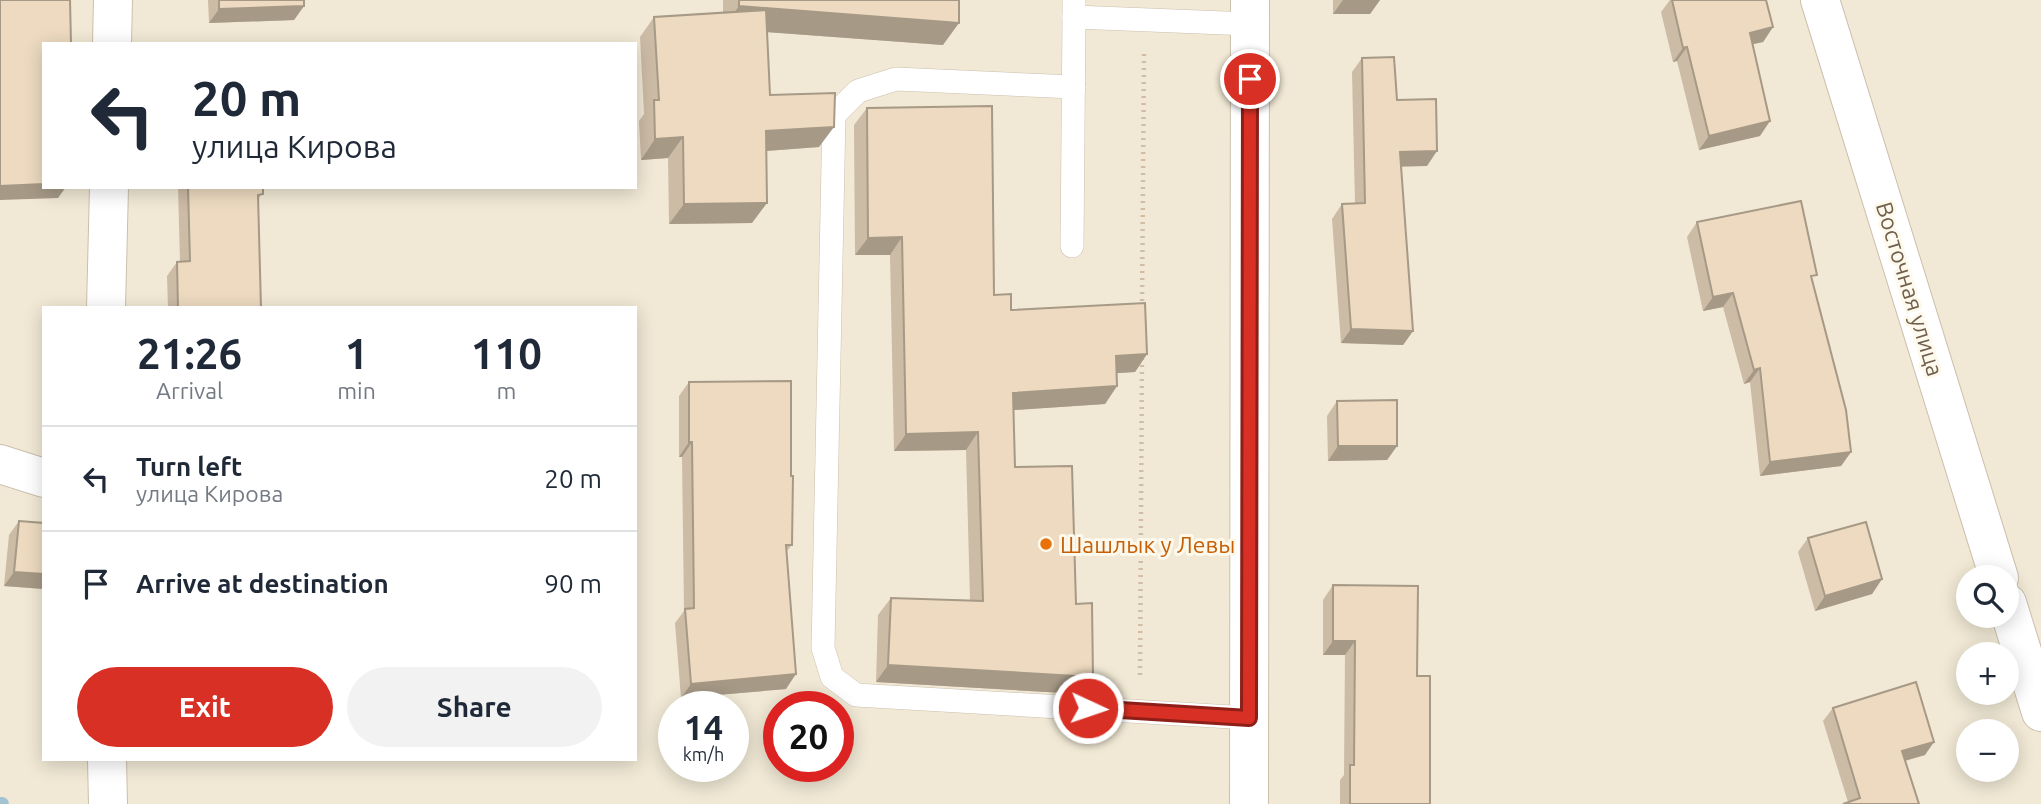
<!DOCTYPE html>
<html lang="en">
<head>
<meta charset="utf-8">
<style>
	:root { --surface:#fff; --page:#f2f2f3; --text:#1f2937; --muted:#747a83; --line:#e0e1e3; --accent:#d93025 }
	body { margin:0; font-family:Ubuntu,sans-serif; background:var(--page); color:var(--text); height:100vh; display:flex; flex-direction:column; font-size:26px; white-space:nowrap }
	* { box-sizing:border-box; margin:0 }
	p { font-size:23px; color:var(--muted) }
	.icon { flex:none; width:38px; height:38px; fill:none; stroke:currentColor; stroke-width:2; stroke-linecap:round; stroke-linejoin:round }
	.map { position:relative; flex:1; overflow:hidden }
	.sheet { position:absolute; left:42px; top:306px; width:595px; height:455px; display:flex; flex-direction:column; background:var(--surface); border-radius:0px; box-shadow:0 4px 18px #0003 }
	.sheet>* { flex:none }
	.hud { position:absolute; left:42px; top:42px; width:595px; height:147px; border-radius:0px; box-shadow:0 4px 18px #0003; background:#fff; color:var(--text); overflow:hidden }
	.buttons { position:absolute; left:1956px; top:565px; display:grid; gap:14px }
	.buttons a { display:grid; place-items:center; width:63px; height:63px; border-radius:50%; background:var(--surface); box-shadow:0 4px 18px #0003; font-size:35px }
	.speed { position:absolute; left:658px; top:691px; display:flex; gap:14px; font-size:35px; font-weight:700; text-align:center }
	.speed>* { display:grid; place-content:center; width:91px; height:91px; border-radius:50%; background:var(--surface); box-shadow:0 4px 18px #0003; line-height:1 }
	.speed small { font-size:18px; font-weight:400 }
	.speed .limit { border:10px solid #d22; background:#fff; color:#111 }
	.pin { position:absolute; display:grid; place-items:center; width:60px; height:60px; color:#fff; margin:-30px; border:4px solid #fff; border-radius:50%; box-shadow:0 2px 7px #0007 }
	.me { position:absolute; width:77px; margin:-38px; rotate:93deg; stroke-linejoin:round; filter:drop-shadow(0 0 5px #0008) }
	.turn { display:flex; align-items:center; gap:24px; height:147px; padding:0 35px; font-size:32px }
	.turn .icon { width:91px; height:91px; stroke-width:2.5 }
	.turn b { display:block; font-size:49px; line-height:60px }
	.eta { display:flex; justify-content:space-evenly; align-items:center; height:119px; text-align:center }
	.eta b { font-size:42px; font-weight:700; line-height:49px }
	.action { display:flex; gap:14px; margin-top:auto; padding:14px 35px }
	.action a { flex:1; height:80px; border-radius:42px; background:var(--accent); color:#fff; font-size:28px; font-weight:700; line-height:80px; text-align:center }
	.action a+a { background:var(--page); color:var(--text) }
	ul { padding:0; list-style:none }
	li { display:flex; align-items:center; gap:21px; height:105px; padding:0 35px; border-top:2px solid var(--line) }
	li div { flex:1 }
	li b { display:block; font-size:26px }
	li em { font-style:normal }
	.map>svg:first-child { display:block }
</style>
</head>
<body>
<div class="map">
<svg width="2041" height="804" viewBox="0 0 2041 804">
	<rect width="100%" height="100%" fill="#faf6e6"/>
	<path fill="#f1e9d5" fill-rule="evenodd" d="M0 0H2041V804H0ZM44 44H635V187H44ZM44 308H635V760H44ZM1969 578H2007V616H1969ZM1969 654H2007V693H1969ZM674 707H733V766H674ZM779 707H838V766H779ZM1969 732H2007V770H1969Z"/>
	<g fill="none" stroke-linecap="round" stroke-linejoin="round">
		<polyline stroke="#a4c3d2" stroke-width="14" points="0,804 2,804"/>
		<g stroke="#cbbfad" stroke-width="24">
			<g id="service">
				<polyline points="1074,0 1074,17 1250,24"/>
				<polyline points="1074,87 896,79 858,91 834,115 823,648 832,677 856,695 1249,718"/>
				<polyline points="1072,246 1074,17"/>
			</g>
		</g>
		<g stroke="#cbbfad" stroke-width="40">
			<g id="minor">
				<polyline points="1820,0 1999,578"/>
				<polyline points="112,44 113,0"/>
				<polyline points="106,308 109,187"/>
				<polyline points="0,464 44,478"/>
				<polyline points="2007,603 2041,712"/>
				<polyline points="107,760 108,804"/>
			</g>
		</g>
		<g stroke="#cdc0ab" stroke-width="40">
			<polyline id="secondary" points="1249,804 1250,0"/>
		</g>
		<g stroke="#d1bda4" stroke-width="4.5" stroke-dasharray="2 5" stroke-linecap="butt">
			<polyline points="1142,308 1144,54"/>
			<polyline points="1140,675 1142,359"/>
		</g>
		<use href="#service" stroke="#fff" stroke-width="23"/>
		<use href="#minor" stroke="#fff" stroke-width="38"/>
		<use href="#secondary" stroke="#fff" stroke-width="38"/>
	</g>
	<g fill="#ccbba5">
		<polygon points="208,0 304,0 304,6 294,20 209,23"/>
		<polygon points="723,0 959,0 943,45 767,32 770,95 819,147 766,151 752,223 669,224 668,158 641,160 639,121 644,114 640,37 654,17 723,13"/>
		<polygon points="1333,0 1380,0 1370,14 1333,14"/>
		<polygon points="1670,0 1766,0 1773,27 1763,42 1753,44 1760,136 1699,150 1677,61 1673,62 1661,12"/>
		<polygon points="1362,58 1397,100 1427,166 1401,166 1413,331 1403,345 1341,343 1332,219 1342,204 1355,204 1352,72"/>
		<polygon points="867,108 994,295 1011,310 1147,354 1135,372 1117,373 1117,386 1105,404 1013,410 1015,467 1076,604 1093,677 1081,694 876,682 878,615 891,598 970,600 966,450 894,451 890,255 855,255 854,125"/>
		<polygon points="178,187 263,187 258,202 261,308 168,308 167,276 177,262 180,262"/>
		<polygon points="1697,222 1813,281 1851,452 1841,466 1760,476 1750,382 1744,384 1723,307 1703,311 1687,237"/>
		<polygon points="689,382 792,545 786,552 786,689 681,698 675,623 684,611 682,457 679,457 679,396"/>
		<polygon points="1337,401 1397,446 1387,460 1328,461 1327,416"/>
		<polygon points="19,521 44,589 4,586 9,535"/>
		<polygon points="1808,538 1882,579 1872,594 1815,611 1798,552"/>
		<polygon points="1333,585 1417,676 1430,804 1340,804 1340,780 1344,775 1345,655 1323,655 1323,600"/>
		<polygon points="1833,708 1925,755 1905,761 1919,804 1848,802 1823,721"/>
	</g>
	<g fill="#a69986">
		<polygon points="1343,0 1380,0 1370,14 1333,14"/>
		<polygon points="304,6 294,20 209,23 219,9"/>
		<polygon points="739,6 959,23 943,45 723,29"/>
		<polygon points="1773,27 1763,42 1740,47 1750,33"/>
		<polygon points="1687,47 1677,61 1673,62 1683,48"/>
		<polygon points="1770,121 1760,136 1699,150 1709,136"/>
		<polygon points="834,127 819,147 752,152 766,131"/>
		<polygon points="683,137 668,158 641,160 655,139"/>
		<polygon points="1437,151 1427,166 1390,167 1400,152"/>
		<polygon points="44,184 44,187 66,187 58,198 0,200 0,186"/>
		<polygon points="767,203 752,223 669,224 684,204"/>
		<polygon points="902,237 890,255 855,255 868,238"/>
		<polygon points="1733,293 1723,307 1703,311 1713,297"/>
		<polygon points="1351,329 1413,331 1403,345 1341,343"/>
		<polygon points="1147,354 1135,372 1103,374 1116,356"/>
		<polygon points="1760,368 1750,382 1744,384 1754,370"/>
		<polygon points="1117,386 1105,404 1001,411 1013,393"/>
		<polygon points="978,432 966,450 894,451 906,434"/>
		<polygon points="689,442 692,442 682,457 679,457"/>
		<polygon points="1338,446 1397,446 1387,460 1328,461"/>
		<polygon points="1851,452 1841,466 1760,476 1770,462"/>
		<polygon points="14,572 44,574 44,589 4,586"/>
		<polygon points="1882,579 1872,594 1815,611 1825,596"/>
		<polygon points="1333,641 1355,641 1345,655 1323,655"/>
		<polygon points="888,665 1093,677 1081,694 876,682"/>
		<polygon points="796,674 786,689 681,698 691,684"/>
		<polygon points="1934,742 1925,755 1893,764 1902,751"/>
	</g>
	<g fill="#eddac0" stroke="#a69986" stroke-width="2">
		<polygon points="0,0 70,0 71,44 44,44 44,184 0,186"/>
		<polygon points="219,0 304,0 304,6 219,9"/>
		<polygon points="739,0 959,0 959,23 739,6"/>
		<polygon points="1672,0 1766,0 1773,27 1750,33 1770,121 1709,136 1687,47 1683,48"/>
		<polygon points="766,10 770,95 835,93 834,127 766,131 767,203 684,204 683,137 655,139 654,100 659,100 654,17"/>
		<polygon points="1394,57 1397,100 1436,99 1437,151 1400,152 1413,331 1351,329 1342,204 1365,203 1362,58"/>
		<polygon points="992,106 994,295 1011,294 1011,310 1145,303 1147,354 1116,356 1117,386 1013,393 1015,467 1072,466 1076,604 1092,603 1093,677 888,665 891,598 983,601 978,432 906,434 902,237 868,238 867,108"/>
		<polygon points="188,187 263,187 263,194 258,195 261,308 178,308 177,262 190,261"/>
		<polygon points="1801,201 1817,275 1811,276 1846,410 1851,452 1770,462 1760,368 1754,370 1733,293 1713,297 1697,222"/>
		<polygon points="791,381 791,476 793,476 792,545 786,545 796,674 691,684 685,609 694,608 692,442 689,442 689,382"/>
		<polygon points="1397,400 1397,446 1338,446 1337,401"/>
		<polygon points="19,521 44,523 44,574 14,572"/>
		<polygon points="1866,522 1882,579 1825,596 1808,538"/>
		<polygon points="1333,585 1418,586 1417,676 1430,676 1430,804 1350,804 1350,765 1354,765 1355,641 1333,641"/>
		<polygon points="1916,682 1934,742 1902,751 1919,804 1843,804 1860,798 1833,708"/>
	</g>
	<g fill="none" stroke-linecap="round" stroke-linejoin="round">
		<g stroke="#8d1f18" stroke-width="18">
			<polyline id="route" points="1088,708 1249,718 1250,79"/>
		</g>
		<use href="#route" stroke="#d93025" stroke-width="12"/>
	</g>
	<circle fill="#e8710a" stroke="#fdf9ec" stroke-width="2.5" cx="1046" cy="544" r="7"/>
	<g text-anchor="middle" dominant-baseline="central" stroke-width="6" stroke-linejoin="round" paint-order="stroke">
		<g font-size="23" fill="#71604d" stroke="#fdf9ec">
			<text transform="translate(1910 289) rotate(73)">Восточная улица</text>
		</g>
		<g font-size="23" fill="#c56008" stroke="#fdf9ec" text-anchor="start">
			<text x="1060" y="544">Шашлык у Левы</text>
		</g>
	</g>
</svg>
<div class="buttons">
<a><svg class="icon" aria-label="search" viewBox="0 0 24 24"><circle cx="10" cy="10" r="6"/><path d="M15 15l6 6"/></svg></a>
<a>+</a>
<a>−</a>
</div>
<div class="speed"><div>14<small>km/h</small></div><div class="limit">20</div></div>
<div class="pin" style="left:1250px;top:79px;background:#d93025"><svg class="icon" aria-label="arrive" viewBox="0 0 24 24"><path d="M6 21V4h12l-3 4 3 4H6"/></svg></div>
<svg class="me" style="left:1088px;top:708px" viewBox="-20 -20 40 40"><circle r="17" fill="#d93025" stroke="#fff" stroke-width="3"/><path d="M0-11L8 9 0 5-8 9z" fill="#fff"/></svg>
<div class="hud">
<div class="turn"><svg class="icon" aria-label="left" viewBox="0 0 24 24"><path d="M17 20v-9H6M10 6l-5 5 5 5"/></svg><div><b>20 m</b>улица Кирова</div></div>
</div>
<section class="sheet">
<div class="eta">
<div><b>21:26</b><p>Arrival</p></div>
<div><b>1</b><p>min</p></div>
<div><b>110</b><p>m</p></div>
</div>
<ul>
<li><svg class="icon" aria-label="left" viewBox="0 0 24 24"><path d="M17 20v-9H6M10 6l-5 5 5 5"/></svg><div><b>Turn left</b><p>улица Кирова</p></div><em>20 m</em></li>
<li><svg class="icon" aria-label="arrive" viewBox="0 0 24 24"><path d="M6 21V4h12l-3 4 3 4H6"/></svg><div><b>Arrive at destination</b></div><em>90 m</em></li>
</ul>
<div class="action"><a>Exit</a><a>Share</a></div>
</section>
</div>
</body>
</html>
